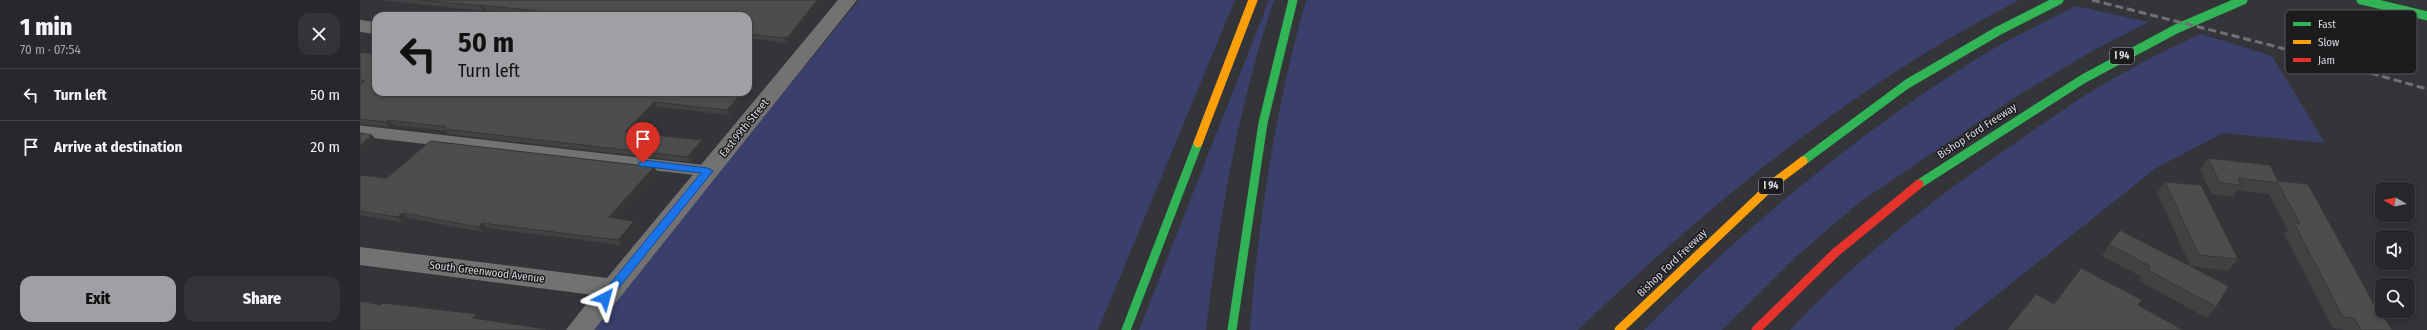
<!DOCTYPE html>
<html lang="en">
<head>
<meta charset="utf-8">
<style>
	:root { --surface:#27282b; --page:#333437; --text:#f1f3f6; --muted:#a4a6a9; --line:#434447; --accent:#9fa0a4 }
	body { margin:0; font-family:"Fira Sans Condensed",sans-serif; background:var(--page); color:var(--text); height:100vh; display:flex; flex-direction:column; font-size:15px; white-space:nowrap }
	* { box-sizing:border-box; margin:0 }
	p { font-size:13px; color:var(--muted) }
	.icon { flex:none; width:22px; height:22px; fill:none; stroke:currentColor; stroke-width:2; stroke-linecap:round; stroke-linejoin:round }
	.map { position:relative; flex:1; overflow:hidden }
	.details { display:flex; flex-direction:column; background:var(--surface); width:360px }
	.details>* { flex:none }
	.top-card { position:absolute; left:12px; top:12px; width:380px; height:84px; border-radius:12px; box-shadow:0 2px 6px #0003,0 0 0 1px var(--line); background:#9fa0a4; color:#111; overflow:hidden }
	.needle { width:26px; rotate:280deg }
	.tools { position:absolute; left:2015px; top:182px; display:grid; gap:8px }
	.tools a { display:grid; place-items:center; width:40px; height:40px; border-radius:8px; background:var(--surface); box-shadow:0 2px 6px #0003,0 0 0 1px var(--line); font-size:20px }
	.pin { position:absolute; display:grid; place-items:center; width:34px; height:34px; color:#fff; margin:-41px -17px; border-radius:50% 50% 50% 0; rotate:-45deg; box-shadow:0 0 4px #0007 }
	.pin .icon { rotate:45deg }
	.me { position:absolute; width:44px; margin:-22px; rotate:39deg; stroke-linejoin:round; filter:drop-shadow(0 0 3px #0008) }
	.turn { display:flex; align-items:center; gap:14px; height:84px; padding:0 20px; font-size:18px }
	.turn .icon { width:52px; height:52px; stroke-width:2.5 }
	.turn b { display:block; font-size:28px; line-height:34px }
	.round { display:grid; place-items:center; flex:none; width:42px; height:42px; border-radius:12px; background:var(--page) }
	.headline { display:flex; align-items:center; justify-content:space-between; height:68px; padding:0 20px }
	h1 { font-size:24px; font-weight:800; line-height:30px }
	.cta { display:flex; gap:8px; margin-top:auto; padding:8px 20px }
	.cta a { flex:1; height:46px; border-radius:12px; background:var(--accent); color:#111; font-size:16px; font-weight:800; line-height:46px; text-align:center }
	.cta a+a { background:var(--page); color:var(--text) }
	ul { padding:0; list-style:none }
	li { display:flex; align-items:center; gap:12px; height:52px; padding:0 20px; border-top:1px solid var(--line) }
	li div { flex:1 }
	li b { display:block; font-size:15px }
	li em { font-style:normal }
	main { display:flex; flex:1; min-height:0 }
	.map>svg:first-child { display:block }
</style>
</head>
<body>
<main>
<section class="details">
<div class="headline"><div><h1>1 min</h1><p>70 m · 07:54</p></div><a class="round"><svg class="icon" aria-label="close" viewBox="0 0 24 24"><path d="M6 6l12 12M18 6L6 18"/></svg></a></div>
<ul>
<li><svg class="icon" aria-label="left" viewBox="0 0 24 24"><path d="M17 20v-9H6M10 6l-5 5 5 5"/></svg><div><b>Turn left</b></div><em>50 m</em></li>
<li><svg class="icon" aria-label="arrive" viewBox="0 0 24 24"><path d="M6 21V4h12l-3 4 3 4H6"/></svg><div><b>Arrive at destination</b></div><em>20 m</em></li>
</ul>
<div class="cta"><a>Exit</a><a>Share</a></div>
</section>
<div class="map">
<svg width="2067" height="330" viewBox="0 0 2067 330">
	<rect width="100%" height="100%" fill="#343539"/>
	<g fill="#3a3f6b">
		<polygon points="499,0 875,0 738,330 230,330"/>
		<path d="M909 0H914C878 106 859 219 846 330H779Z"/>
		<path d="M946 0H1659C1491 87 1354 200 1218 330H890C898 219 916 107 946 0Z"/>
		<path d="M1716 6 1789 22 1734 50 1654 98 1500 202 1438 255 1362 330H1284C1381 231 1488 141 1605 66 1640 43 1679 25 1716 6Z"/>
		<path d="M1841 34 1912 56 1965 143 1863 133 1796 168 1593 330H1430C1497 258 1577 196 1658 141 1693 117 1727 92 1765 72 1789 58 1815 46 1841 34Z"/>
	</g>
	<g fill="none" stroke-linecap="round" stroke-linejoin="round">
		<polyline stroke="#737272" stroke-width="11" points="0,131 348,171"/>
		<g fill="#737272" fill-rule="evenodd">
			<polygon points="478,0 497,0 234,330 206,330 233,295 0,265 0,247 247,278"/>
			<polygon points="0,20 16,22 16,34 0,32"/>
		</g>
		<g stroke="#30b455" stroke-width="9">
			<polyline points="2001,0 2067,16"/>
			<polyline points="1443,161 1547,84 1638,31 1699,0"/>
			<polyline points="1559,184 1723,79 1816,29 1883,0"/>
			<polyline points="766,330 838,143"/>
			<polyline points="872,330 903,123 933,0"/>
		</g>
		<g stroke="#ff9f0a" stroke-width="9">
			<polyline points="838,143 893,0"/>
			<polyline points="1259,330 1415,182 1443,161"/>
		</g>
		<polyline stroke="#e5322d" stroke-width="9" points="1396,330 1475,253 1559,184"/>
		<polyline stroke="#717173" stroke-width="3" stroke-dasharray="8 4" stroke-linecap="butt" points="1732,0 1914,46 2067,89"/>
	</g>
	<g fill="#424243">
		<polygon points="20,0 463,0 431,41 426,43 388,38 388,16 181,16 126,10 124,11"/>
		<polygon points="0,52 383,100 370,115 297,107 273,132 342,140 345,145 330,162 88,134 86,131 33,125 30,127 0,124"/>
		<polygon points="1848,158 1918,181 2014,304 2032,330 1984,330 1983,329 1973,328 1924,234 1928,230 1909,194 1877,190 1873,197 1851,194 1840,169"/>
		<polygon points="298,172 257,218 274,221 277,226 261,245 127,228 123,232 48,218 42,222 0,215 0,175 27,178"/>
		<polygon points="1805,182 1878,259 1868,271 1832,266 1856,307 1847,318 1779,281 1782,277 1742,256 1749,244 1830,265 1797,193"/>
	</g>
	<g fill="#363637">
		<polygon points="457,0 463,0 431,41 426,43 424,38"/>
		<polygon points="122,5 126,10 124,11 120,6"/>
		<polygon points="380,95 383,100 370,115 367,110"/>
		<polygon points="294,102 297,107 269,137 265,132"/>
		<polygon points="29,120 33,125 30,127 26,122"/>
		<polygon points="12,135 17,140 0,155 0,146"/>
		<polygon points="342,140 345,145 330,162 327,157"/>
		<polygon points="294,167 298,172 253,222 249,217"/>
		<polygon points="43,213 48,218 42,222 37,217"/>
		<polygon points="274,221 277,226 261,245 258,240"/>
		<polygon points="122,223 127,228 123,232 119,227"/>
		<polygon points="117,314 122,320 113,318"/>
	</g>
	<g fill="#4d4d4e" stroke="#363637">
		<polygon points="59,0 457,0 429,36 424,38 388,34 388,16 221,16 122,5 120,6"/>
		<polygon points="0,52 16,54 16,92 354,92 380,95 367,110 294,102 265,132 342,140 327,157 84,129 86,127 29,120 26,122 0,119 0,85 5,81 0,80"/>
		<polygon points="0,133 12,135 0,146"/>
		<polygon points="70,141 294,167 249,217 274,221 258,240 122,223 119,227 43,213 37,217 0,211 0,175 27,178"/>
		<polygon points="1848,158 1910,165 1918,181 1948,184 2014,304 2017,304 2032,330 2001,330 1994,318 1983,317 1934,223 1940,224 1918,183 1878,178 1881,185 1860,183"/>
		<polygon points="1805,182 1841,185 1878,259 1839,255"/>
		<polygon points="1760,230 1869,286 1856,307 1788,270 1790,266 1749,244"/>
		<polygon points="1721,268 1782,300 1778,305 1823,330 1647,330 1676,294 1694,304"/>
		<polygon points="0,301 21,305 23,303 117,314 113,318 186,329 185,330 0,330"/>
	</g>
	<polygon fill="#1a73e8" stroke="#114b97" points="283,160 348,168 353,171 248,301 241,301 241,295 341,173 280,166 278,163"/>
	<g text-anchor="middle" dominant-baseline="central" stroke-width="3" stroke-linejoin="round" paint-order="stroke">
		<g fill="#1c1c1f" stroke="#a0a1a5" stroke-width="1">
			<rect x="1750" y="48" width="24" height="16" rx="3"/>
			<rect x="1399" y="178" width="24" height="16" rx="3"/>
		</g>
		<g font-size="10" font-weight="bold" fill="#d9dade">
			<text x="1762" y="56">I 94</text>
			<text x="1411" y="186">I 94</text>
		</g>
		<g font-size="11" fill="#d9dade" stroke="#1c1c1f">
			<text transform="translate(384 128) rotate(-51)">East 99th Street</text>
			<text transform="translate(1617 131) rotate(-33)">Bishop Ford Freeway</text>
			<text transform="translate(1312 263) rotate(-44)">Bishop Ford Freeway</text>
			<text transform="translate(127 272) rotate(7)">South Greenwood Avenue</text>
		</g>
	</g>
	<rect x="1925" y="10" width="132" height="64" rx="6" fill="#1c1c1f" stroke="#555558" stroke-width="1"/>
	<rect x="1933" y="22" width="18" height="4" fill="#30b455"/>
	<rect x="1933" y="40" width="18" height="4" fill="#ff9f0a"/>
	<rect x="1933" y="58" width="18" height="4" fill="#e5322d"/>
	<g font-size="11" fill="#d9dade">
		<text x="1958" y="28">Fast</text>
		<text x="1958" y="46">Slow</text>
		<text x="1958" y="64">Jam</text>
	</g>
</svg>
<div class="tools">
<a><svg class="needle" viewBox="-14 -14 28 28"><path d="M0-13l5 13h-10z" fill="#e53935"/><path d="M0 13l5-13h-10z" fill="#a4a6a9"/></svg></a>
<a><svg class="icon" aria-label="sound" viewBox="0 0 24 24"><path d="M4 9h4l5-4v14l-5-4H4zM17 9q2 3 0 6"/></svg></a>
<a><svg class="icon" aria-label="search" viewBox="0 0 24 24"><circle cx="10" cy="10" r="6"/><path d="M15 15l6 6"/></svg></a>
</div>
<div class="pin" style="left:283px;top:163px;background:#d93025"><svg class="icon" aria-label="arrive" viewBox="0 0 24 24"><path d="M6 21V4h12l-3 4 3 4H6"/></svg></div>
<svg class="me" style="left:245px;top:298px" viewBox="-20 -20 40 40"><path d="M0-17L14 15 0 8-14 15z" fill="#1a73e8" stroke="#fff" stroke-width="4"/></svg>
<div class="top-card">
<div class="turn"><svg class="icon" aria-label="left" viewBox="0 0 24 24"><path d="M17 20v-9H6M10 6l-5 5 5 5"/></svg><div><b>50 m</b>Turn left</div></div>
</div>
</div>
</main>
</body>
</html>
